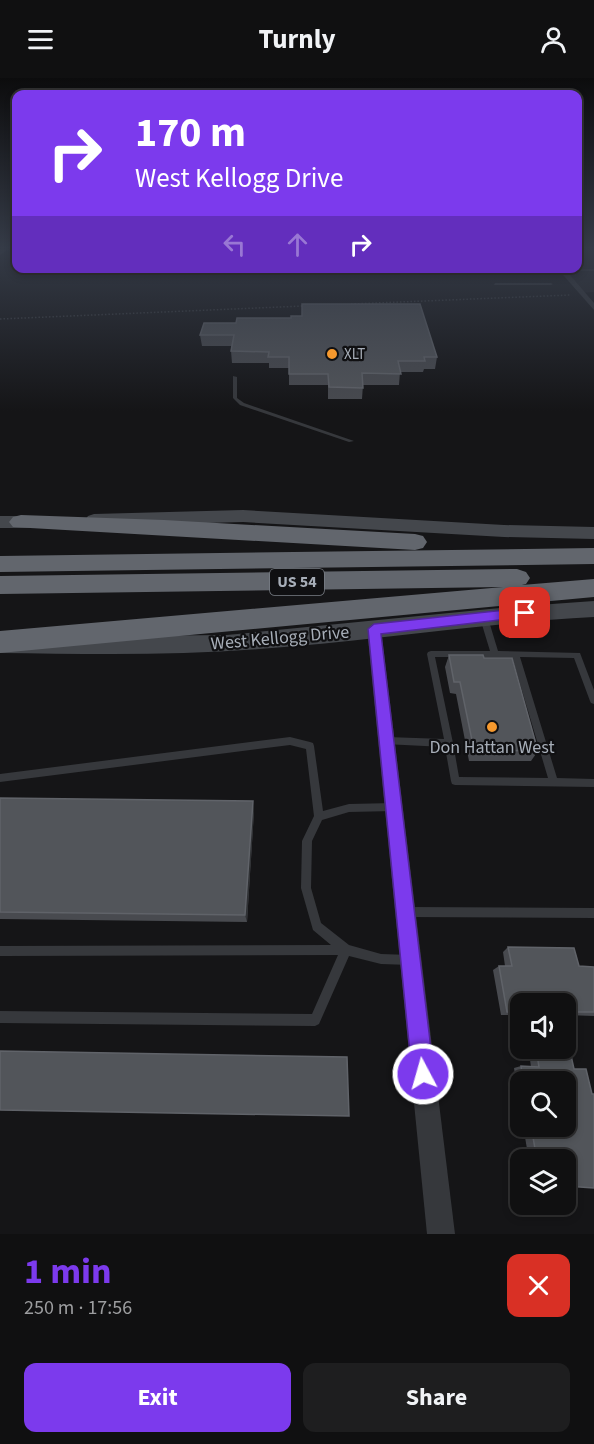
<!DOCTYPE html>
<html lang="en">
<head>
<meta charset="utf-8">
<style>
	:root { --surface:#101011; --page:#1e1e1f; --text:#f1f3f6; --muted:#9c9d9f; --line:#303031; --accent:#7c3aed }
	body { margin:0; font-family:"Source Sans 3",sans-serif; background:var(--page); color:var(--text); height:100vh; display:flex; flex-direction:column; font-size:22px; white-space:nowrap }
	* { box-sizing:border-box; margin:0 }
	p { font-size:20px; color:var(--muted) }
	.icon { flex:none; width:33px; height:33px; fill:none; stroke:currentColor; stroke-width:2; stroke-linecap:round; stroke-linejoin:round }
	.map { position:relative; height:1156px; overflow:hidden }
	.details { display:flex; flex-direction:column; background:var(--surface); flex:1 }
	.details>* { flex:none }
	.banner { position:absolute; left:12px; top:12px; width:570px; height:183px; border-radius:12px; box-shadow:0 3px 9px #0003,0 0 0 2px var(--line); background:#7c3aed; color:#fff; overflow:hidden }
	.fabs { position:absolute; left:510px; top:915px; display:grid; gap:12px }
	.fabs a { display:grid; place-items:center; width:66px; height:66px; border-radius:12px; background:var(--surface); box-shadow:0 3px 9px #0003,0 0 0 2px var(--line); font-size:30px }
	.pin { position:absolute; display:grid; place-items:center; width:51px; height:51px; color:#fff; margin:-26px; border-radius:12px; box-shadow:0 3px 9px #0006 }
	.me { position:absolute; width:66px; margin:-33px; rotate:354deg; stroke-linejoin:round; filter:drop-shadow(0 0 4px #0008) }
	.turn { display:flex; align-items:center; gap:21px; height:126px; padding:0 24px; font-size:27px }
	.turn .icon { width:78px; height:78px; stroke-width:2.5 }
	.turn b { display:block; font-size:42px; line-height:51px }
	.lanes { display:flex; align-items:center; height:57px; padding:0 24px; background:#0003; justify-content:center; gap:30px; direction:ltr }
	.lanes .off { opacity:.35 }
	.round { display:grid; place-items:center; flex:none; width:63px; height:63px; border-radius:12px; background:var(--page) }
	.summary { display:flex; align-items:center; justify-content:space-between; height:102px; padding:0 24px }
	h1 { font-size:36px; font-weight:700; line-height:45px; color:var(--accent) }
	.primary-button { display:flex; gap:12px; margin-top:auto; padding:12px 24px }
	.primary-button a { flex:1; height:69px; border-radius:12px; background:var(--accent); color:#fff; font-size:24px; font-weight:700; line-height:69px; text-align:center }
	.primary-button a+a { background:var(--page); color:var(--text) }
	header { display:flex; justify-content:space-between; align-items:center; height:78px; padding:0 24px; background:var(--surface); font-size:27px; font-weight:700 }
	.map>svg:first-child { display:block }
</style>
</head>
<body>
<header><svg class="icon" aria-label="menu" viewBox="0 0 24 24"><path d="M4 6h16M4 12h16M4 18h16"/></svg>Turnly<svg class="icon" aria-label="person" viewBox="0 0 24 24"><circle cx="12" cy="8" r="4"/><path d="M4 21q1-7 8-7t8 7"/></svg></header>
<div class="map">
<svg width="594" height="1156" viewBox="0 0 594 1156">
	<rect width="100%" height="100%" fill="#151517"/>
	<polygon fill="#212124" points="578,171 594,171 594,214 579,215 559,191 578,190"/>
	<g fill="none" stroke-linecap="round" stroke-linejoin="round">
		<g stroke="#3c3f43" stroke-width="1.5" stroke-dasharray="1.5 2" stroke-linecap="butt">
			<polyline points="351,226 570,217"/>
			<polyline points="0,241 303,228"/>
		</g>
		<g fill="#36383c" fill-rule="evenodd">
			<polygon points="594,191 594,193 487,194 485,193 487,192"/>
			<polygon points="495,205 551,205 553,206 551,207 494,207"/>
			<polygon points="233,298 237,299 237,320 244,325 354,363 349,364 240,327 233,320"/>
			<path d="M484 537 488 540 498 573 580 575 594 612V626L591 625 590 623 574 580 520 579 557 700 594 701V709L455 707 452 706 451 703 445 669 384 666 383 663 384 660 387 659 444 661 427 576 428 574 431 573H490L480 540ZM435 579H512L548 700 459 699 453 665Z"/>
			<polygon points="290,659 310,664 313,665 314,668 323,733 349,726 394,725 397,726 399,729 397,732 394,733 349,734 322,742 312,763 311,810 321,845 349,867 381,876 410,877 414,878 415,882 414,886 410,887 381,886 349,878 319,946 315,948 0,945 0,933 312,936 338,877 0,878 0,868 331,867 313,852 301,810 302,763 314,738 306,671 290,667 0,704 0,696"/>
			<polygon points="407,829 594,830 594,840 407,839 403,838 402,834 403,830"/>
		</g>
		<g fill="#36383c" fill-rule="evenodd">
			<polygon points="557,190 564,190 594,225 594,232"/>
			<polygon points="374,546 381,551 455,1156 427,1156 367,551"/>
		</g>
		<g fill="#44474c" fill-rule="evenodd">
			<polygon points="0,171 8,171 0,177"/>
			<polygon points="243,432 504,447 594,449 594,461 504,459 243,444 94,448 88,446 85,442 88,438 94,436"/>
			<polygon points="0,438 40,438 46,440 49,444 46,448 40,450 0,450"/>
			<path d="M594 523V539C482 545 371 563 259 571 173 578 86 576 0 575V559L227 557 510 529Z"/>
		</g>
		<g fill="#62666d" fill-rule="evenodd">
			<polygon points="21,437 164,442 415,456 423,458 427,464 423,470 415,472 13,449 9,444 13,439"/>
			<polygon points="594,470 594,486 0,494 0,478"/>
			<polygon points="517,491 526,494 530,500 526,506 522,507 594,501 594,519 0,575 0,553 503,509 0,516 0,498"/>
		</g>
	</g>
	<g fill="#484a4f">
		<polygon points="204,245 437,279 435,291 424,291 423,294 400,294 399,307 363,307 362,321 328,321 328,307 289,307 289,290 269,290 269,285 232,285 231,273 232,268 202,268 200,257"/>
		<polygon points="449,577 484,580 538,673 531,683 469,683 456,616 450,615 445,589"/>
		<polygon points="0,720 254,733 247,844 0,841"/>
		<polygon points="508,869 579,888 594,889 594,938 566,937 566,926 520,926 520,937 501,937 493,892 499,888 505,888 503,874"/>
		<polygon points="536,971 570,973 574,991 586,991 592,1016 594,1016 594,1110 566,1108 566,1082 529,1082 523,1048 566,1048 566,1004 520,1004 520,1030 514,990 521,988 531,989 529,974"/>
	</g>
	<polygon fill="#2f3134" points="253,723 254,733 247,844 245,837"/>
	<g fill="#52555a" stroke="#606369" stroke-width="1.5">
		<polygon points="302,226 420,226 437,279 424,279 425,283 398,283 401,296 362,295 363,310 329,309 328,296 289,296 289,279 268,279 269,274 231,273 234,257 200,257 204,245 236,245 237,240 291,240 291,238 302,238"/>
		<polygon points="449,577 483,577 484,580 512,580 538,673 474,672 460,604 454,604"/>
		<polygon points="0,720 253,723 245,837 0,834"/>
		<polygon points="508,869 574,870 579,888 594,889 594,934 566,934 566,926 520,926 520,934 507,934 499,888 512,888"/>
		<polygon points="536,971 570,973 574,991 586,991 592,1016 594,1016 594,1110 566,1108 566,1082 537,1082 531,1048 566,1048 566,1004 523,1004 521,988 539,989"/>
		<polygon points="0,973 347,979 349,1038 0,1032"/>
	</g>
	<linearGradient id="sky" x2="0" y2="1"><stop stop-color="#0c0c0d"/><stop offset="0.51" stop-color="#353b47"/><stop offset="1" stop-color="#353b47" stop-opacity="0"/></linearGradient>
	<rect width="594" height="333" fill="url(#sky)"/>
	<polygon fill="#7c3aed" stroke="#51269a" stroke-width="1.5" points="525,530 531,535 525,539 381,556 434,996 431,1004 423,1007 415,1004 412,996 368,551 374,546"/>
	<g fill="#f6992e" stroke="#101012" stroke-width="2">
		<circle cx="332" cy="276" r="6"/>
		<circle cx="492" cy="649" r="6"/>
	</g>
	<g text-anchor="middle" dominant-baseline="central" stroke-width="4.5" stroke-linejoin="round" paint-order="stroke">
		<g font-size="15" fill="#a7aeb8" stroke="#101012" text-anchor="start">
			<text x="344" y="276">XLT</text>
		</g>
		<rect fill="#101012" stroke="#7a7f86" stroke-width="1.5" x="270" y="491" width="54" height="26" rx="4.5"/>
		<g font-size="16" font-weight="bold" fill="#a7aeb8">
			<text x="297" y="504">US 54</text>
		</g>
		<g font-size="18" fill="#a7aeb8" stroke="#101012">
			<text transform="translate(280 560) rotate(-5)">West Kellogg Drive</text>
		</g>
		<g font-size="18" fill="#a7aeb8" stroke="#101012">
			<text x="492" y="669">Don Hattan West</text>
		</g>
	</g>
</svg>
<div class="fabs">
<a><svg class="icon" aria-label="sound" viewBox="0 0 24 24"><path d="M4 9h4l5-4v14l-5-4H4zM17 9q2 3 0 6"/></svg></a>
<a><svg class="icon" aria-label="search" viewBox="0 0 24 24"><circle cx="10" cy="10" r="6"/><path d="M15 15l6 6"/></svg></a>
<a><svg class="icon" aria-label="layers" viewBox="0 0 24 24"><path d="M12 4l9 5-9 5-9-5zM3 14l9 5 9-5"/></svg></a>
</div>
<div class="pin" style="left:525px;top:535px;background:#d93025"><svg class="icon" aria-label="arrive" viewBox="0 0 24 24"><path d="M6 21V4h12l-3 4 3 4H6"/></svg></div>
<svg class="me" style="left:423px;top:996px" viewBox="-20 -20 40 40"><circle r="17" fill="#7c3aed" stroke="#fff" stroke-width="3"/><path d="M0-11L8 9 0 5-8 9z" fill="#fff"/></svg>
<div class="banner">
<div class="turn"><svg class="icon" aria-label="right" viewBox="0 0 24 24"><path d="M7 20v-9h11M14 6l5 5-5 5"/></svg><div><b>170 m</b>West Kellogg Drive</div></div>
<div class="lanes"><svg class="icon off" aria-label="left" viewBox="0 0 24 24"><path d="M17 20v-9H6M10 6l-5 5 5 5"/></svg><svg class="icon off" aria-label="ahead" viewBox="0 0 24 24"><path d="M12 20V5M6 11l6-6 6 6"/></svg><svg class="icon" aria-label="right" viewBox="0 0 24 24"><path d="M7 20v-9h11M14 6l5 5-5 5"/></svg></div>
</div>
</div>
<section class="details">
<div class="summary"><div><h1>1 min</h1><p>250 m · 17:56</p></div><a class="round" style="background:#d93025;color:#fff"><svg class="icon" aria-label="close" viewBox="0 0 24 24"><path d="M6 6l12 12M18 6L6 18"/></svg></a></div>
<div class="primary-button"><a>Exit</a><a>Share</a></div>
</section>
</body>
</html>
